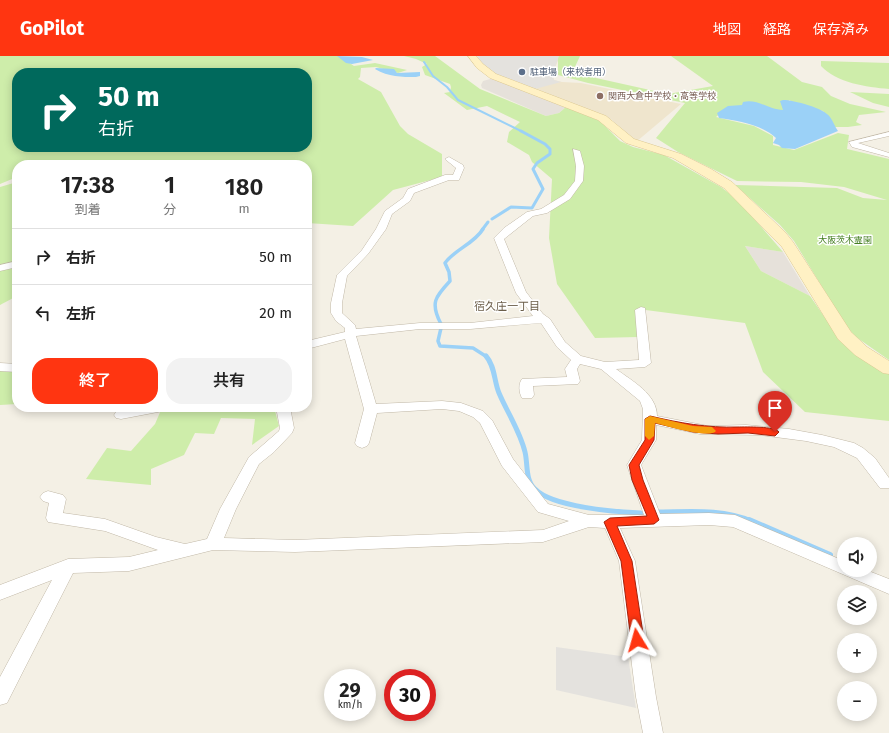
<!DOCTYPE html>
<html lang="ja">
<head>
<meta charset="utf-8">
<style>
	:root { --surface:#fff; --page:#f2f2f2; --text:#222; --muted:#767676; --line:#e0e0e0; --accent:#ff3511 }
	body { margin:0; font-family:"Fira Sans","Noto Sans JP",sans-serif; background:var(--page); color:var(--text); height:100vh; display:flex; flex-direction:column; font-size:15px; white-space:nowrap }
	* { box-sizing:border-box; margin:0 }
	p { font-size:13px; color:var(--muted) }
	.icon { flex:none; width:22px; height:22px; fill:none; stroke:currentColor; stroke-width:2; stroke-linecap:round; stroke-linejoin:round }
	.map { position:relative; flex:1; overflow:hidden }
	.sheet { position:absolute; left:12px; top:104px; width:300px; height:252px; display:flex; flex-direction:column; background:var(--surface); border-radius:16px; box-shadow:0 2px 10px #0003 }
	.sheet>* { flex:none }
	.top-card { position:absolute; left:12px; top:12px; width:300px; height:84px; border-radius:16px; box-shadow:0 2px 10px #0003; background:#00695c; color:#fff; overflow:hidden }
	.fabs { position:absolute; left:837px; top:481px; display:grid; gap:8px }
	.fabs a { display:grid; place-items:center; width:40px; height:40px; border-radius:50%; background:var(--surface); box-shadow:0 2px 10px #0003; font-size:20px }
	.speed { position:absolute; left:324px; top:613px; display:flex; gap:8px; font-size:20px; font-weight:700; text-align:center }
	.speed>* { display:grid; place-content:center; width:52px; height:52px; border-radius:50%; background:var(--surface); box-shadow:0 2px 10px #0003; line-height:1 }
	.speed small { font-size:10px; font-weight:400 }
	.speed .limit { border:6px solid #d22; background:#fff; color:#111 }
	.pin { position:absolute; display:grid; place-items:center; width:34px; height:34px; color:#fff; margin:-41px -17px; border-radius:50% 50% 50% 0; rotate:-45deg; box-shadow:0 0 4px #0007 }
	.pin .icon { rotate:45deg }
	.me { position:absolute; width:44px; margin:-22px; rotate:352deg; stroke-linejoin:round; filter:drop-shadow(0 0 3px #0008) }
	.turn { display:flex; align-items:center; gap:14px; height:84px; padding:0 20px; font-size:18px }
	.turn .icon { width:52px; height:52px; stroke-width:2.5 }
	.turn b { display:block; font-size:28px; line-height:34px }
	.eta { display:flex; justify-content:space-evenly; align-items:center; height:68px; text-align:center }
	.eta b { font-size:24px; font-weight:600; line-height:28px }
	.action { display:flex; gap:8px; margin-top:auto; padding:8px 20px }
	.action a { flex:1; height:46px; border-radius:16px; background:var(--accent); color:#fff; font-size:16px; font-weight:600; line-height:46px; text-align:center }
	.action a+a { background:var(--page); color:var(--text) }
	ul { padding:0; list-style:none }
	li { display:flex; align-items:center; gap:12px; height:56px; padding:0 20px; border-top:1px solid var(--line) }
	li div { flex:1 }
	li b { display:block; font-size:15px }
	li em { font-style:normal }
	header { display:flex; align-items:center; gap:24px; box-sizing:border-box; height:56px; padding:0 20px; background:var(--accent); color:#fff }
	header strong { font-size:19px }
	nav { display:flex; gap:22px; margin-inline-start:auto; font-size:14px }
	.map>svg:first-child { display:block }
</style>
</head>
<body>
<header>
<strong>GoPilot</strong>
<nav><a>地図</a><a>経路</a><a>保存済み</a></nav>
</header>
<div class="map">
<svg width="889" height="677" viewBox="0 0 889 677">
	<rect width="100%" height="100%" fill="#f4f0e5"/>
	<g fill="#e6e1da">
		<polygon points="494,22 566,51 559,57 546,60 482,32 481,29 483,25"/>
		<polygon points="745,190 783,196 810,240 761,215"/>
	</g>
	<polygon fill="#efe5cd" points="477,0 560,0 554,14 547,18 553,20 554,24 562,26 581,27 681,48 636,86 612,64 536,33 498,20"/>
	<g fill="#ceedaa" fill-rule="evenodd">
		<path d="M0 0H339L354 10 375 7 407 14 398 17 376 11 361 12 360 21 358 23 381 36 400 70 408 78 442 98V121L393 134 353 170 307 167V109H17V121L0 128ZM17 17H307V91H178L185 95 166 91H17Z"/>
		<polygon points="404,0 435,0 480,33 546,60 559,57 566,51 600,65 620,85 633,91 664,99 721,131 738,144 783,196 745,190 761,215 810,240 839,282 889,316 889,365 805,356 763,316 745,267 638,253 638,281 595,282 557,228 549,182 552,123 532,106 529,99 507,86 509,76 520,66 487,50 467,54 444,37 450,36 451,31 450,28 425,19 422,11 427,8 416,3"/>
		<polygon points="558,0 580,0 574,13 587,20 668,38 713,30 671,0 767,0 802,26 822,31 831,40 850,48 886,56 859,59 856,66 862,69 848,71 833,71 823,55 800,50 789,44 784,56 728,51 716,61 754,70 773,80 773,89 794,94 838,77 849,79 847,93 889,103 889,304 856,281 846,270 794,185 780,169 735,129 837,132 863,142 887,144 844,131 801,126 737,125 678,96 656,82 685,47 588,27 558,19"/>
		<path d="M821 5 889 7V33C866 31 837 27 821 10Z"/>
		<polygon points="850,36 889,38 889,51 873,47"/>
		<polygon points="17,126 17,240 0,249 0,131"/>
		<polygon points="0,311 17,313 17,348 0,349"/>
		<polygon points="171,351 274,351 279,370 252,389 255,363 221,362 214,378 195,377 184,399 151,413 151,429 86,423 107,392 131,395 155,368 161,354"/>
	</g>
	<g fill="#e4e2de">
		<polygon points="477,0 559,0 554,14 547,19 553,20 554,24 561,26 535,33 498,20 483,9"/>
		<polygon points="556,591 628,601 636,652 556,634"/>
	</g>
	<g fill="#9bd1f7">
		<polygon points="337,0 362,1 373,4 352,8 346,7"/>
		<path d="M376 12 394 13 397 17 420 16V20L416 21C401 21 389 21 375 13Z"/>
		<path d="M783 44C794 44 824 52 830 61 833 65 835 71 838 75L795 93 782 92 779 89 773 87 776 82C761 68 738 65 719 62L717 57 728 50 742 49 743 46C757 42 769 54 783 54L780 45Z"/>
	</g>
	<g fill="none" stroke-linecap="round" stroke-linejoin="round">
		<polyline stroke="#9bd1f7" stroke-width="2" points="424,6 433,20 447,31 458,44 523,76"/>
		<g stroke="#9bd1f7" stroke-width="3">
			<polyline points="492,163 511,151 532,152 543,133 533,113 537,107 550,98 550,93 545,88 521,75"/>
			<polyline points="482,174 488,166"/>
		</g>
		<g stroke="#9bd1f7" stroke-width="3.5">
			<path d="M441 268C430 247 435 241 450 225L449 216 445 207C455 193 474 188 483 173"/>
			<polyline points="441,272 438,285 440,290 473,292 487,301"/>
		</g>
		<g stroke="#9bd1f7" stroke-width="5">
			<path d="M486 300C495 310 494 325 499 337 507 356 520 375 525 396 528 408 525 424 535 433 552 451 616 456 641 457"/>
			<path d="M656 456C687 456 722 452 751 465"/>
		</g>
		<polyline stroke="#9bd1f7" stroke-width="6" points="749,464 830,499"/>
		<g stroke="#c1b8a7" stroke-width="1">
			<g id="street">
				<polygon points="889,76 889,80 858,87 889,97 889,101 852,91 849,86"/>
				<path d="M573 93 580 95 584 110 583 125 570 143 547 157 533 160 504 183 526 236 543 258 550 263 565 286 581 300 605 306 639 304 635 254 641 251 645 252 651 307 645 311 616 313C632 325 657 338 657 360L708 370 746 369 789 373 822 379 854 387 863 392 875 402 889 422V432H880L857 402 834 391 806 385 760 379 700 378 656 369V384L641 409 660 458 709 457 735 459 844 505V514H866L889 523V538L733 471 709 469 620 472 635 505 656 641 663 677H643L636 641 619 505 605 472 589 471 543 486 295 496 213 494 129 515 73 517 7 647 0 649V621L52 524 0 544V529L68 503 129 501 158 494 105 475 48 466 46 462 49 447 43 445 40 441 43 437 48 435 63 439 66 443 63 457 105 463 156 481 185 488 207 483 220 453 249 401 279 375 280 372 276 351H290L294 372 292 377 274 396 259 408 236 453 224 482 295 484 543 474 569 465 538 456 502 410 480 367 473 361 459 355 442 353 377 357 369 387 367 390 362 392 357 390 355 387 364 353 345 283 307 293V285L345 276V272L336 265 331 257V247L337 219 362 194 376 173 385 155 403 142 408 133 445 119H453L456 112 445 103 449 101 463 109 464 112 459 124H449L414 137 410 145 392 158 386 173 368 198 347 220 342 247V257L355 269 356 273 420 267H470L533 260 516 237 494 182 504 172 527 156 541 153 564 139 575 125 576 110ZM541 267 557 291 571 304 565 313 567 321 522 323C518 328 519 337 522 342H532L534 339 533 330 578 328 580 325 577 313 580 308 601 313 640 345 643 353 642 384 627 409 644 459H589L548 448 513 403 492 364 483 355 461 347 442 345 376 348 356 280 420 273H470Z"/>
				<polygon points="17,205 17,211 0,215 0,209"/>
				<polygon points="0,307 17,308 17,316 0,315"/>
				<polygon points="140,351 170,351 168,354 163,355 121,363 116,362 114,359 116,356"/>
			</g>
		</g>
		<g stroke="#dcc892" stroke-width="1">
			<polygon id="secondary" points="468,0 476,0 483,8 496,18 606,60 634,83 681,98 711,113 732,126 785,176 793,186 851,276 867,291 889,305 889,318 883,317 855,299 838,283 782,191 724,132 673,102 626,87 598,64 490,22 477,12"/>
		</g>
		<use href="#street" fill="#fff" fill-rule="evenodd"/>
		<use href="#secondary" fill="#fff1c4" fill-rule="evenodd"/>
	</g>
	<path fill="#ff3511" stroke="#a6220b" d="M650 360C680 367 707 372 738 371 746 371 775 370 779 376L775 380 748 377 718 378 693 376 655 367 654 384 639 409 643 424 659 464 654 468 617 470 632 505 644 584 642 588 637 590 633 588 631 584 621 505 604 466 610 462 647 460 632 424 629 409 645 384V363Z"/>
	<path fill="#f59e0b" d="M650 360 693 370 712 371 716 375C710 383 666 370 655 367L654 380 649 384 645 380V363Z"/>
	<circle fill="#5c6f8a" stroke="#fff" stroke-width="1.5" cx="522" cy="16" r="4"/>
	<circle fill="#8d6e63" stroke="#fff" stroke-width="1.5" cx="600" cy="40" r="4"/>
	<g text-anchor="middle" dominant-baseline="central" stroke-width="3" stroke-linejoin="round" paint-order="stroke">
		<g font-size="9" fill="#4e5e75" stroke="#fff" text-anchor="start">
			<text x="530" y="16">駐車場（来校者用）</text>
		</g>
		<g font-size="9" fill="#785e54" stroke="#fff" text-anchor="start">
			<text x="608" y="40">関西大倉中学校・高等学校</text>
		</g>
		<g font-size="9" fill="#457f22" stroke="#fff">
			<text x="845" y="184">大阪茨木霊園</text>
		</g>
		<g font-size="11" fill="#6b5e4a" stroke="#fff">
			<text x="507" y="250">宿久庄一丁目</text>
		</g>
	</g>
</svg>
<div class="fabs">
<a><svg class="icon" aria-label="sound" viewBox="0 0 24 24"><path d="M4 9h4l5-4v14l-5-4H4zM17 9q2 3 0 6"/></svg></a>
<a><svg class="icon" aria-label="layers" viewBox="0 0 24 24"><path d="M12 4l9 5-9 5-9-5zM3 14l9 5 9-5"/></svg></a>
<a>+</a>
<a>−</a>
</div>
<div class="speed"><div>29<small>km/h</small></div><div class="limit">30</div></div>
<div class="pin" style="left:775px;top:376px;background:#d93025"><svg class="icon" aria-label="arrive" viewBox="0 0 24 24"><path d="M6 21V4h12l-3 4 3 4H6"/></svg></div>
<svg class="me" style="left:637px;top:584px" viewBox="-20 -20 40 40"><path d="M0-17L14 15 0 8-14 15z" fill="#ff3511" stroke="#fff" stroke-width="4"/></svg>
<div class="top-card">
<div class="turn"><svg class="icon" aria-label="right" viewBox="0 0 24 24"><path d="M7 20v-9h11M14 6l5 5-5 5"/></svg><div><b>50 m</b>右折</div></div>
</div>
<section class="sheet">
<div class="eta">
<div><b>17:38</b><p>到着</p></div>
<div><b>1</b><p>分</p></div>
<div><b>180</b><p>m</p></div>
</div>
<ul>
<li><svg class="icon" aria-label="right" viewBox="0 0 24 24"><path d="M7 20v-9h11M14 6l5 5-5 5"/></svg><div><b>右折</b></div><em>50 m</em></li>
<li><svg class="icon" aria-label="left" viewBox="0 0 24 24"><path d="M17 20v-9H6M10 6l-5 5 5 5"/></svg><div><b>左折</b></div><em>20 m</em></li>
</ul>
<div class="action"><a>終了</a><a>共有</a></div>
</section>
</div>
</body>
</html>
